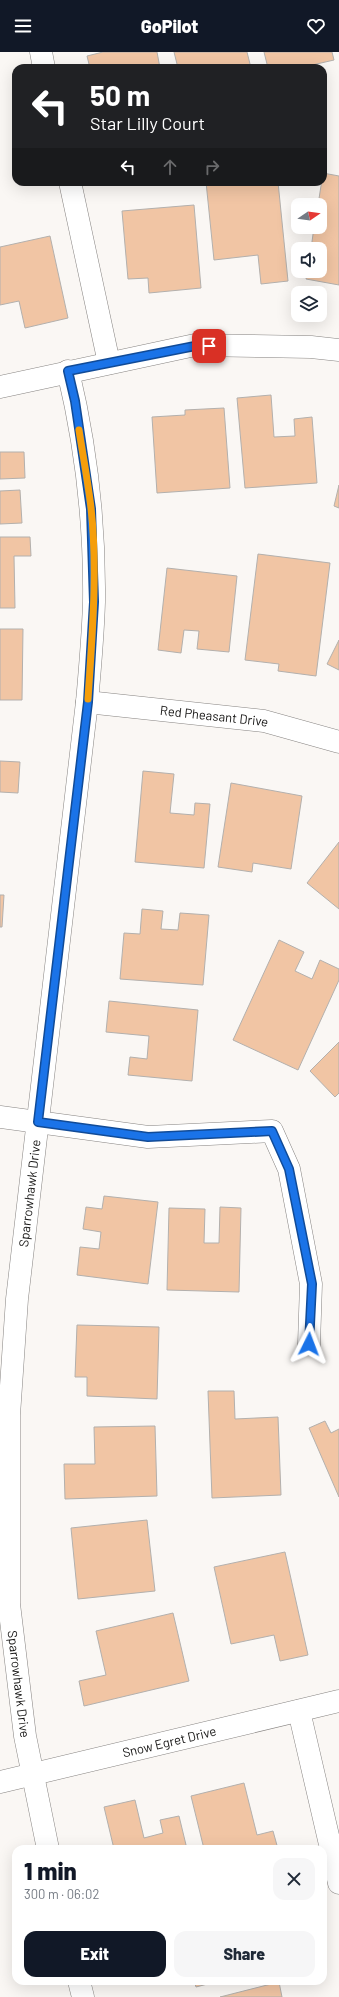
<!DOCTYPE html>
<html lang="en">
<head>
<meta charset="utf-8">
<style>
	:root { --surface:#fff; --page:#f6f6f7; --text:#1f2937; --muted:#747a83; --accent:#111827 }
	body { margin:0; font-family:Barlow,sans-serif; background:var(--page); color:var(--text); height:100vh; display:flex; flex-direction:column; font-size:15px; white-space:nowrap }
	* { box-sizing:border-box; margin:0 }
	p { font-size:13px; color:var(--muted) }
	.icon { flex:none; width:22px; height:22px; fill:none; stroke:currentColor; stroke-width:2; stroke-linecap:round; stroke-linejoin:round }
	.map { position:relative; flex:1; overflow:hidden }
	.side { position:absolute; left:12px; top:1793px; width:315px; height:140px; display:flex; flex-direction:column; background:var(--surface); border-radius:12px; box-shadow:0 4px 16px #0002 }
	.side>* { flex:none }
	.hud { position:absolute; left:12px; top:12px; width:315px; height:122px; border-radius:12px; box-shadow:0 4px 16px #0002; background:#202124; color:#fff; overflow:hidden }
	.needle { width:26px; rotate:77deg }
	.controls { position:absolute; left:291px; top:146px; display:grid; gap:8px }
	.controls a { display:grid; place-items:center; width:36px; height:36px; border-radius:8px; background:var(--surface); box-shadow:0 4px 16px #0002; font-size:20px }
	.pin { position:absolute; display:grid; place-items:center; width:34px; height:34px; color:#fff; margin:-17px; border-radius:8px; box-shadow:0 2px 6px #0006 }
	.me { position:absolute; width:44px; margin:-22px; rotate:3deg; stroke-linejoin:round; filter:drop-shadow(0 0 3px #0008) }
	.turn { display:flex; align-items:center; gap:14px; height:84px; padding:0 12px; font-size:18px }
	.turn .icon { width:52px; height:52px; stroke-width:2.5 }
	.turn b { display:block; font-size:28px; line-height:34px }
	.lanes { display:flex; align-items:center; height:38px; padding:0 12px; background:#0003; justify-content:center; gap:20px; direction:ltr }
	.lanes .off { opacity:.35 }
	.round { display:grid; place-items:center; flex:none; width:42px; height:42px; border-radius:12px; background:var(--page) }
	.headline { display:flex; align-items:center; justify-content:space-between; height:68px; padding:0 12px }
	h1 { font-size:24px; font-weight:800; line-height:30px; color:var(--accent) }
	.button { display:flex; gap:8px; margin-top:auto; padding:8px 12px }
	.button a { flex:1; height:46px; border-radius:12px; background:var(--accent); color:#fff; font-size:16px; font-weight:800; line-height:46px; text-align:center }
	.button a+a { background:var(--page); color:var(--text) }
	header { display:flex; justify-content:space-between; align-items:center; height:52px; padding:0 12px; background:var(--accent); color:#fff; font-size:18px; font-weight:800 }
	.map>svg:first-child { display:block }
</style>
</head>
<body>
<header><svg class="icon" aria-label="menu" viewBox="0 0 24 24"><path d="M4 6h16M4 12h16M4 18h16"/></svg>GoPilot<svg class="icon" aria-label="heart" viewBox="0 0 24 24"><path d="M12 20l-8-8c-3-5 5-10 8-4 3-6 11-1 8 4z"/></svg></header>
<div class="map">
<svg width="339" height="1945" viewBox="0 0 339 1945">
	<rect width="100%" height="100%" fill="#faf7f4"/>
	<g fill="#f1c5a4" stroke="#b3b0ad">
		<polygon points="103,0 157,0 160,16 90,16 87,4"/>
		<polygon points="174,0 247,0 251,16 178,16"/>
		<polygon points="264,0 332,0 334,8 308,14 308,16 268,16"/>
		<polygon points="323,121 339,124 339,233 306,227 308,219 320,219 320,197 311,197 314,175 320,175 320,153 318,153"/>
		<polygon points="206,130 278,130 288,229 261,232 258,203 214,208"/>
		<polygon points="194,153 201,236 149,241 148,226 128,227 122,159"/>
		<polygon points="50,184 68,266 25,276 19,249 0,253 0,195"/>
		<polygon points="271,343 274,385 295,384 294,367 312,365 317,431 245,436 237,346"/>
		<polygon points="224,356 230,436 157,441 152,365 185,363 185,358"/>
		<polygon points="0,400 24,400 25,426 0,427"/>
		<polygon points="339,433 339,456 334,454"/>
		<polygon points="20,438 22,471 0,472 0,439"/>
		<polygon points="0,485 30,485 31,504 14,504 15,556 0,556"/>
		<polygon points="258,502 330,511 316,624 278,619 279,612 245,608"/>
		<polygon points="167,516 237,524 229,600 197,597 199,579 184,578 181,601 158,598"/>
		<polygon points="0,577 23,577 22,648 0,648"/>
		<polygon points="339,588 339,618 327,612"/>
		<polygon points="0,709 20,710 18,741 0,740"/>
		<polygon points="143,719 174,722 170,761 194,763 195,751 210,752 204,816 135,810"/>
		<polygon points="231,731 302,744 291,817 253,811 252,820 218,815"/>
		<polygon points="339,790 339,857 307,831"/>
		<polygon points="0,843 4,843 2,875 0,875"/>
		<polygon points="142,857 163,859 161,877 178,878 180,861 209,863 203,933 120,927 124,881 140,882"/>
		<polygon points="279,888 304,900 295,919 312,927 320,908 339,917 339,928 298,1018 233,988"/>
		<polygon points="109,949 198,958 192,1029 128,1023 130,1005 147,1007 149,984 106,980"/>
		<polygon points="339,990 339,1041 335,1045 310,1019"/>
		<polygon points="104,1144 158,1150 148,1232 77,1223 80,1195 99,1197 101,1180 83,1177 86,1155 102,1157"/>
		<polygon points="220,1155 241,1156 239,1240 167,1238 169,1156 205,1157 204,1191 219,1191"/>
		<polygon points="77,1273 159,1275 157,1347 87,1344 87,1325 75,1325"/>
		<polygon points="208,1339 234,1339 235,1367 278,1365 281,1443 212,1446"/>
		<polygon points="325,1369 331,1381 339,1377 339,1445 309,1376"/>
		<polygon points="155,1374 157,1444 65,1447 64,1412 95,1412 94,1375"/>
		<polygon points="147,1468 155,1539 78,1547 71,1476"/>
		<polygon points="285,1500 308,1603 280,1609 274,1583 231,1592 214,1515"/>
		<polygon points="173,1561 189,1629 84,1654 79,1629 106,1623 96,1579"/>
		<polygon points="244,1731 257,1783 273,1779 278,1797 204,1797 191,1744"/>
		<polygon points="135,1748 144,1786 163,1781 160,1768 179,1764 187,1797 114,1797 104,1755"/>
		<polygon points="194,1929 219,1929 196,1935"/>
		<polygon points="279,1930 282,1945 220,1945"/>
	</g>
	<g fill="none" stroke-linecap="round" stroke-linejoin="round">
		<g stroke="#878482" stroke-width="23">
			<g id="minor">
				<polyline points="41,0 44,16"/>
				<polyline points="70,130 109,311"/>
				<polyline points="0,335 195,293 311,295 339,298"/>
				<path id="s1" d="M87 650 264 669 339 690"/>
				<polyline points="0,1065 148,1085 272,1079 289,1117 311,1232 309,1292"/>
				<polyline points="299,1659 339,1831"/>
				<path id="s2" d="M0 1730 339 1649"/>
				<path id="s3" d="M48 1797 25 1684 9 1552V1363L17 1247 87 650C90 617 93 583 94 550 95 473 86 394 68 319"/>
				<polyline points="79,1929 83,1945"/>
			</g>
		</g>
		<use href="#minor" stroke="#fff" stroke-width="22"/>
	</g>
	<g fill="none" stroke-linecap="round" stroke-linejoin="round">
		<g stroke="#114b97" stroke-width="10">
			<polyline id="route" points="209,294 195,294 68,319 75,349 91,457 94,550 88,650 38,1070 148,1085 272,1079 289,1117 312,1232 309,1292"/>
		</g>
		<use href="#route" stroke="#1a73e8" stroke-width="7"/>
		<path stroke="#f59e0b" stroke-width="7" d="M79 378C83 404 88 430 91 456 98 519 92 584 88 647"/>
	</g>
	<g text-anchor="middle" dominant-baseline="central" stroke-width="3.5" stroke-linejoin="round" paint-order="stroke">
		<g font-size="13" fill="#151413" stroke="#fff">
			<text stroke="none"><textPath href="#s1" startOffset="128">Red Pheasant Drive</textPath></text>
			<text stroke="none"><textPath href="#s3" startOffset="660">Sparrowhawk Drive</textPath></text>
			<text transform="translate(19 1632) rotate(83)">Sparrowhawk Drive</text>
			<text stroke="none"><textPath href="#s2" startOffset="174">Snow Egret Drive</textPath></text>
		</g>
	</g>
</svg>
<div class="controls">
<a><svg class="needle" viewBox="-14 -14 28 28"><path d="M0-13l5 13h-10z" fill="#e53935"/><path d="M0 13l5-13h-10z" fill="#747a83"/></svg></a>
<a><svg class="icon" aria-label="sound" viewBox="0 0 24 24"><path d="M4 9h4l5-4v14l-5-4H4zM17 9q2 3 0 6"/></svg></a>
<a><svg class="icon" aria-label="layers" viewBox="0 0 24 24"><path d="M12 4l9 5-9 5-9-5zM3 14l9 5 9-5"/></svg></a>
</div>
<div class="pin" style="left:209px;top:294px;background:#d93025"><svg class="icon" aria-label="arrive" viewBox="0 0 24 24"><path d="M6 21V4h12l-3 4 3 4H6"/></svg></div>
<svg class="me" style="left:309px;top:1292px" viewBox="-20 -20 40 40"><path d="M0-17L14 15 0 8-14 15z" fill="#1a73e8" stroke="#fff" stroke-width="4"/></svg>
<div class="hud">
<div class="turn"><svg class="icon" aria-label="left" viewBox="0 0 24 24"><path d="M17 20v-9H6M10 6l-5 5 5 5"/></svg><div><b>50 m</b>Star Lilly Court</div></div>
<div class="lanes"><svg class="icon" aria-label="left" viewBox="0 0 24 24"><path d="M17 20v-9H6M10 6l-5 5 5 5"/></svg><svg class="icon off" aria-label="ahead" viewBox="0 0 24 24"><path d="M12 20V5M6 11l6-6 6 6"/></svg><svg class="icon off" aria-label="right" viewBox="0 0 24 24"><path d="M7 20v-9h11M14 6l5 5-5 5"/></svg></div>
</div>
<section class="side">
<div class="headline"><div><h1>1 min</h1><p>300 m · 06:02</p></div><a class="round"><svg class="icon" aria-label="close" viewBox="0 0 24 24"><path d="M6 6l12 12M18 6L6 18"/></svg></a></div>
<div class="button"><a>Exit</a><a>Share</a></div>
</section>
</div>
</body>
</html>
